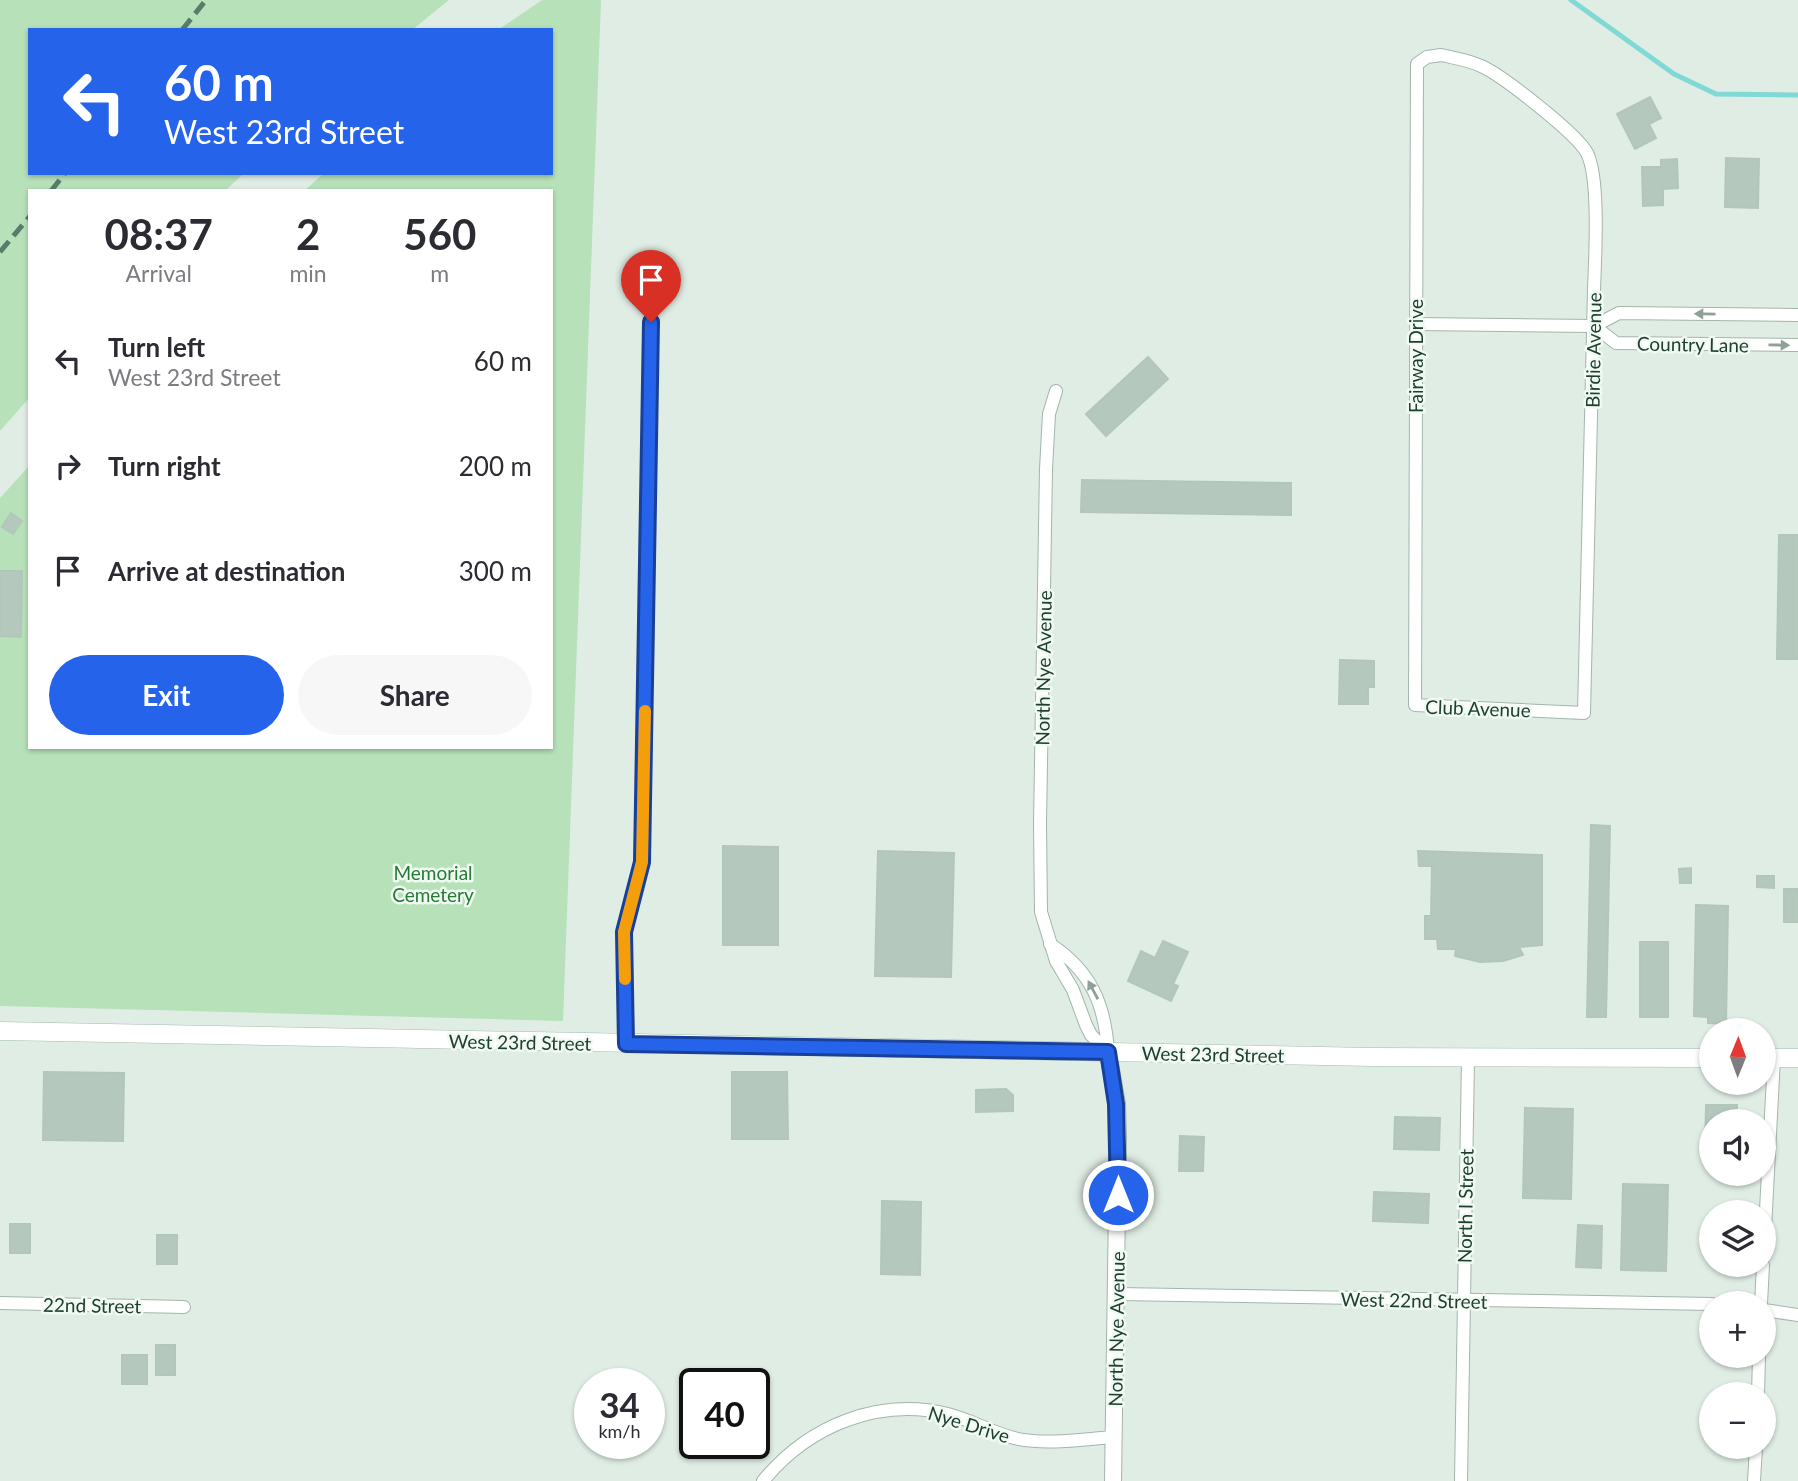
<!DOCTYPE html>
<html lang="en">
<head>
<meta charset="utf-8">
<style>
	:root { --surface:#fff; --page:#f7f7f7; --text:#2b2b33; --muted:#7c7c81; --accent:#2563eb }
	body { margin:0; font-family:Lato,sans-serif; background:var(--page); color:var(--text); height:100vh; display:flex; flex-direction:column; font-size:26px; white-space:nowrap }
	* { box-sizing:border-box; margin:0 }
	p { font-size:23px; color:var(--muted) }
	.icon { flex:none; width:38px; height:38px; fill:none; stroke:currentColor; stroke-width:2; stroke-linecap:round; stroke-linejoin:round }
	.map { position:relative; flex:1; overflow:hidden }
	.side { position:absolute; left:28px; top:189px; width:525px; height:560px; display:flex; flex-direction:column; background:var(--surface); border-radius:0px; box-shadow:0 2px 5px #0004 }
	.side>* { flex:none }
	.top-card { position:absolute; left:28px; top:28px; width:525px; height:147px; border-radius:0px; box-shadow:0 2px 5px #0004; background:#2563eb; color:#fff; overflow:hidden }
	.needle { width:46px; rotate:1deg }
	.fabs { position:absolute; left:1699px; top:1018px; display:grid; gap:14px }
	.fabs a { display:grid; place-items:center; width:77px; height:77px; border-radius:50%; background:var(--surface); box-shadow:0 2px 5px #0004; font-size:35px }
	.speed { position:absolute; left:574px; top:1368px; display:flex; gap:14px; font-size:35px; font-weight:700; text-align:center }
	.speed>* { display:grid; place-content:center; width:91px; height:91px; border-radius:50%; background:var(--surface); box-shadow:0 2px 5px #0004; line-height:1 }
	.speed small { font-size:18px; font-weight:400 }
	.speed .limit { border:4px solid #111; border-radius:10px; background:#fff; color:#111 }
	.pin { position:absolute; display:grid; place-items:center; width:60px; height:60px; color:#fff; margin:-72px -30px; border-radius:50% 50% 50% 0; rotate:-45deg; box-shadow:0 0 7px #0007 }
	.pin .icon { rotate:45deg }
	.me { position:absolute; width:77px; margin:-38px; rotate:0deg; stroke-linejoin:round; filter:drop-shadow(0 0 5px #0008) }
	.turn { display:flex; align-items:center; gap:24px; height:147px; padding:0 21px; font-size:32px }
	.turn .icon { width:91px; height:91px; stroke-width:2.5 }
	.turn b { display:block; font-size:49px; line-height:60px }
	.eta { display:flex; justify-content:space-evenly; align-items:center; height:119px; text-align:center }
	.eta b { font-size:42px; font-weight:700; line-height:49px }
	.action { display:flex; gap:14px; margin-top:auto; padding:14px 21px }
	.action a { flex:1; height:80px; border-radius:42px; background:var(--accent); color:#fff; font-size:28px; font-weight:700; line-height:80px; text-align:center }
	.action a+a { background:var(--page); color:var(--text) }
	ul { padding:0; list-style:none }
	li { display:flex; align-items:center; gap:21px; height:105px; padding:0 21px }
	li div { flex:1 }
	li b { display:block; font-size:26px }
	li em { font-style:normal }
	.map>svg:first-child { display:block }
</style>
</head>
<body>
<div class="map">
<svg width="1798" height="1481" viewBox="0 0 1798 1481">
	<rect width="100%" height="100%" fill="#e0ede5"/>
	<g fill="#b6e1b9">
		<polygon points="0,0 449,0 412,30 30,30 30,173 244,173 225,191 30,191 30,397 0,431"/>
		<polygon points="542,0 601,0 563,1021 0,1006 0,498 30,465 30,747 551,747 551,191 304,191 324,173 551,173 551,30 498,30"/>
	</g>
	<g fill="none" stroke-linecap="round" stroke-linejoin="round">
		<polyline stroke="#81d9d5" stroke-width="5" points="1571,0 1674,74 1716,94 1798,95"/>
	</g>
	<g fill="#b5c8bd" stroke="#b2c7ba" stroke-width="2">
		<polygon points="1650,97 1661,118 1649,124 1656,138 1635,149 1617,114"/>
		<polygon points="1726,158 1759,159 1758,208 1725,207"/>
		<polygon points="1677,159 1678,188 1663,189 1663,205 1643,206 1642,167 1661,167 1661,160"/>
		<polygon points="1148,357 1168,379 1106,436 1086,414"/>
		<polygon points="1082,480 1291,483 1291,515 1081,512"/>
		<polygon points="11,513 22,521 13,534 2,527"/>
		<polygon points="1779,535 1798,535 1798,659 1777,659"/>
		<polygon points="0,571 22,571 21,637 0,636"/>
		<polygon points="1340,660 1374,661 1374,687 1368,687 1368,704 1339,704"/>
		<polygon points="1591,825 1610,826 1606,1017 1587,1017"/>
		<polygon points="723,846 778,847 778,945 723,945"/>
		<polygon points="878,851 954,853 951,977 875,976"/>
		<polygon points="1418,851 1542,855 1542,945 1519,947 1523,955 1503,961 1480,962 1455,956 1456,949 1438,949 1437,939 1425,939 1425,916 1431,916 1432,866 1419,866"/>
		<polygon points="1691,868 1691,883 1680,883 1679,869"/>
		<polygon points="1757,876 1774,876 1774,888 1757,887"/>
		<rect x="1784" y="889" width="14" height="33"/>
		<polygon points="1696,905 1728,906 1726,1024 1708,1023 1708,1017 1694,1016"/>
		<polygon points="1163,941 1188,952 1173,984 1178,986 1171,1001 1128,981 1141,951 1155,958"/>
		<rect x="1640" y="942" width="28" height="75"/>
		<polygon points="44,1072 124,1073 123,1141 43,1140"/>
		<polygon points="732,1072 787,1072 788,1139 732,1139"/>
		<polygon points="1006,1089 1013,1095 1013,1111 976,1112 976,1090"/>
		<polygon points="1706,1105 1737,1105 1737,1122 1712,1122 1712,1148 1705,1147"/>
		<polygon points="1525,1108 1573,1109 1571,1199 1523,1198"/>
		<polygon points="1395,1117 1440,1118 1439,1150 1394,1149"/>
		<polygon points="1180,1136 1204,1137 1203,1171 1179,1171"/>
		<polygon points="1623,1184 1668,1185 1666,1271 1621,1270"/>
		<polygon points="1374,1192 1429,1194 1428,1223 1373,1221"/>
		<polygon points="882,1201 921,1202 920,1275 881,1274"/>
		<rect x="10" y="1224" width="20" height="29"/>
		<polygon points="1578,1225 1602,1226 1601,1268 1576,1267"/>
		<rect x="157" y="1235" width="20" height="29"/>
		<rect x="156" y="1345" width="19" height="30"/>
		<rect x="122" y="1355" width="25" height="29"/>
	</g>
	<g fill="none" stroke-linecap="round" stroke-linejoin="round">
		<g stroke="#a2b6ab" stroke-width="14">
			<g id="minor">
				<path d="M1441 55C1454 58 1469 60 1481 66 1502 75 1577 134 1587 153 1600 178 1595 259 1594 290 1592 431 1588 572 1584 713L1415 705 1417 64 1427 57Z"/>
				<polyline points="1416,324 1594,326 1619,313 1798,315"/>
				<polyline points="1594,326 1616,343 1798,345"/>
				<polyline points="1056,391 1049,414 1046,469 1040,823 1041,912 1056,961 1073,990 1086,1025 1091,1035 1108,1052"/>
				<path d="M1050 944C1091 971 1105 1004 1108 1052"/>
				<polyline points="626,1044 624,932 642,862 651,322"/>
				<polyline points="1764,1248 1774,1058"/>
				<polyline points="1117,1294 1712,1304"/>
				<polyline points="0,1303 184,1307"/>
				<polyline points="1761,1304 1763,1265"/>
				<polyline points="1764,1310 1798,1315"/>
				<polyline points="1758,1395 1759,1356"/>
				<path d="M763 1481C808 1426 878 1397 948 1414 972 1420 994 1434 1018 1439 1050 1445 1083 1439 1114 1437"/>
				<polyline points="1461,1481 1468,1058"/>
				<polyline points="1754,1481 1756,1447"/>
			</g>
		</g>
		<g stroke="#a2b6ab" stroke-width="18">
			<polyline id="tertiary" points="1108,1052 1117,1104 1118,1138 1113,1481"/>
		</g>
		<g stroke="#a0bdad" stroke-width="19">
			<g id="secondary">
				<polyline points="0,1031 1373,1057 1712,1058"/>
				<polyline points="1764,1058 1798,1058"/>
			</g>
		</g>
		<use href="#minor" stroke="#fff" stroke-width="12"/>
		<use href="#tertiary" stroke="#fff" stroke-width="16"/>
		<use href="#secondary" stroke="#fff" stroke-width="18"/>
		<g stroke="#597b6b" stroke-width="5" stroke-dasharray="14 7" stroke-linecap="butt">
			<polyline points="182,30 206,0"/>
			<polyline points="51,191 65,173"/>
			<polyline points="0,252 30,216"/>
		</g>
	</g>
	<defs><path id="oneway-solid" d="M-6-.8H1V-3.2L6.5 0L1 3.2V.8H-6Z" transform="scale(1.75)"/></defs>
	<g fill="#8fa098">
		<use href="#oneway-solid" transform="translate(1705 314) rotate(-179)"/>
		<use href="#oneway-solid" transform="translate(1779 345) rotate(1)"/>
		<use href="#oneway-solid" transform="translate(1093 990) rotate(-118)"/>
	</g>
	<g fill="none" stroke-linecap="round" stroke-linejoin="round">
		<g stroke="#184099" stroke-width="18">
			<polyline id="route" points="651,322 642,862 624,932 626,1044 1108,1052 1116,1104 1118,1195"/>
		</g>
		<use href="#route" stroke="#2563eb" stroke-width="12"/>
		<polyline stroke="#f59e0b" stroke-width="12" points="625,979 624,932 642,862 645,711"/>
	</g>
	<g text-anchor="middle" dominant-baseline="central" stroke-width="5" stroke-linejoin="round" paint-order="stroke">
		<g font-size="19" fill="#1f4030" stroke="#f1f9f3">
			<text transform="translate(1693 344) rotate(1)">Country Lane</text>
			<text transform="translate(1593 350) rotate(-89)">Birdie Avenue</text>
			<text transform="translate(1415 356) rotate(-90)">Fairway Drive</text>
			<text transform="translate(1043 668) rotate(-89)">North Nye Avenue</text>
			<text transform="translate(1478 708) rotate(2)">Club Avenue</text>
			<text transform="translate(520 1042) rotate(1)">West 23rd Street</text>
			<text transform="translate(1213 1054) rotate(1)">West 23rd Street</text>
			<text transform="translate(1465 1206) rotate(-89)">North I Street</text>
			<text transform="translate(1414 1300) rotate(1)">West 22nd Street</text>
			<text transform="translate(92 1305) rotate(1)">22nd Street</text>
			<text transform="translate(1116 1329) rotate(-89)">North Nye Avenue</text>
			<text transform="translate(969 1424) rotate(17)">Nye Drive</text>
		</g>
		<g font-size="19" fill="#247b34" stroke="#f1f9f3">
			<text x="433" y="872">Memorial<tspan x="433" dy="22">Cemetery</tspan></text>
		</g>
	</g>
</svg>
<div class="fabs">
<a><svg class="needle" viewBox="-14 -14 28 28"><path d="M0-13l5 13h-10z" fill="#e53935"/><path d="M0 13l5-13h-10z" fill="#7c7c81"/></svg></a>
<a><svg class="icon" aria-label="sound" viewBox="0 0 24 24"><path d="M4 9h4l5-4v14l-5-4H4zM17 9q2 3 0 6"/></svg></a>
<a><svg class="icon" aria-label="layers" viewBox="0 0 24 24"><path d="M12 4l9 5-9 5-9-5zM3 14l9 5 9-5"/></svg></a>
<a>+</a>
<a>−</a>
</div>
<div class="speed"><div>34<small>km/h</small></div><div class="limit">40</div></div>
<div class="pin" style="left:651px;top:322px;background:#d93025"><svg class="icon" aria-label="arrive" viewBox="0 0 24 24"><path d="M6 21V4h12l-3 4 3 4H6"/></svg></div>
<svg class="me" style="left:1118px;top:1195px" viewBox="-20 -20 40 40"><circle r="17" fill="#2563eb" stroke="#fff" stroke-width="3"/><path d="M0-11L8 9 0 5-8 9z" fill="#fff"/></svg>
<div class="top-card">
<div class="turn"><svg class="icon" aria-label="left" viewBox="0 0 24 24"><path d="M17 20v-9H6M10 6l-5 5 5 5"/></svg><div><b>60 m</b>West 23rd Street</div></div>
</div>
<section class="side">
<div class="eta">
<div><b>08:37</b><p>Arrival</p></div>
<div><b>2</b><p>min</p></div>
<div><b>560</b><p>m</p></div>
</div>
<ul>
<li><svg class="icon" aria-label="left" viewBox="0 0 24 24"><path d="M17 20v-9H6M10 6l-5 5 5 5"/></svg><div><b>Turn left</b><p>West 23rd Street</p></div><em>60 m</em></li>
<li><svg class="icon" aria-label="right" viewBox="0 0 24 24"><path d="M7 20v-9h11M14 6l5 5-5 5"/></svg><div><b>Turn right</b></div><em>200 m</em></li>
<li><svg class="icon" aria-label="arrive" viewBox="0 0 24 24"><path d="M6 21V4h12l-3 4 3 4H6"/></svg><div><b>Arrive at destination</b></div><em>300 m</em></li>
</ul>
<div class="action"><a>Exit</a><a>Share</a></div>
</section>
</div>
</body>
</html>
